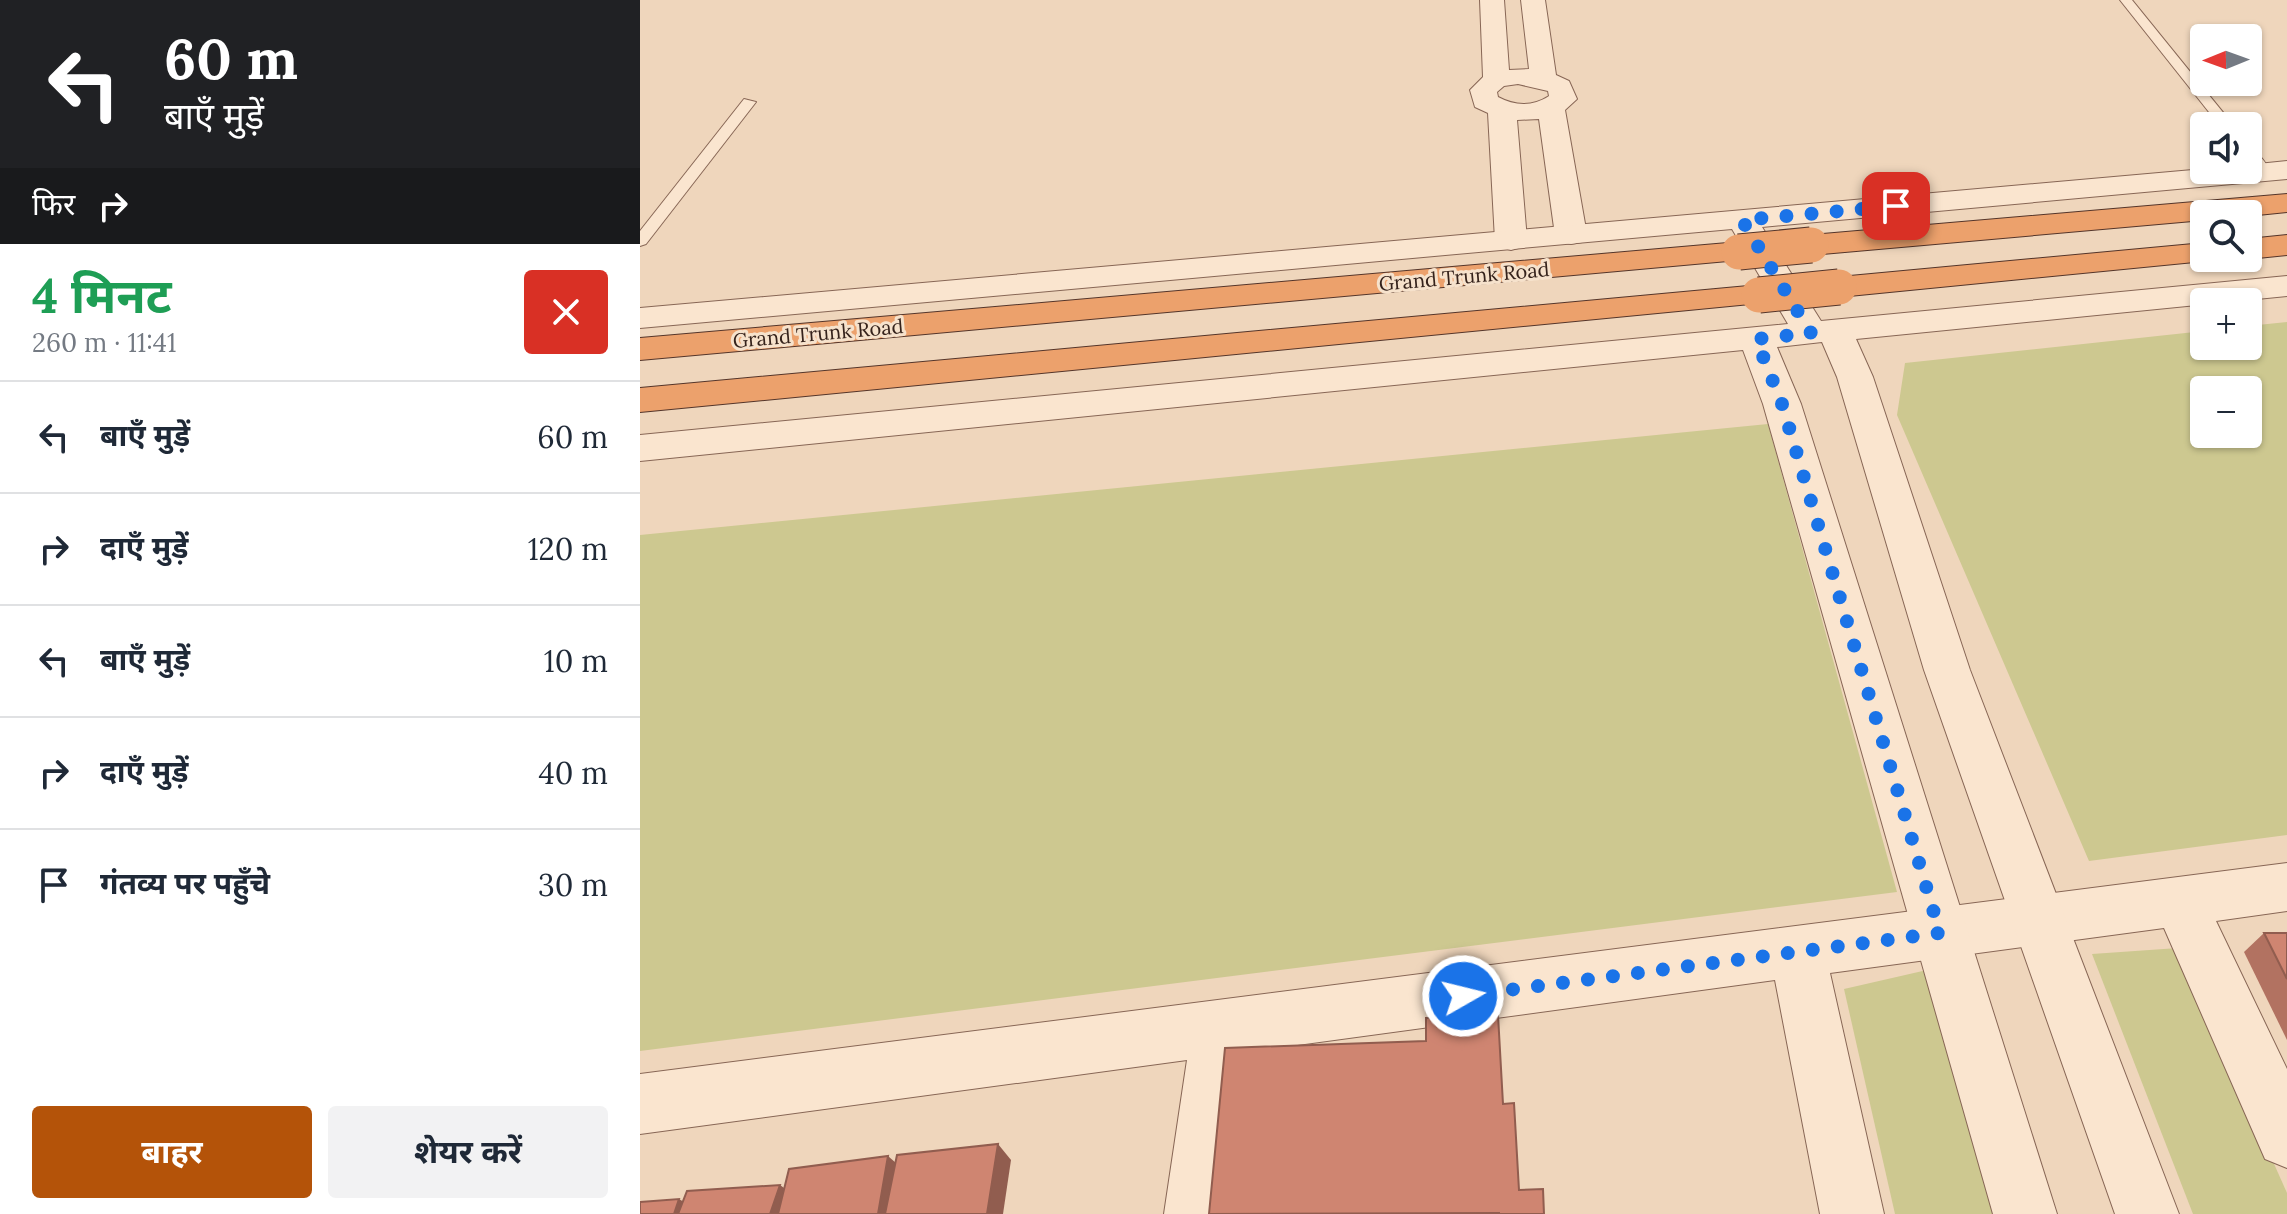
<!DOCTYPE html>
<html lang="hi">
<head>
<meta charset="utf-8">
<style>
	:root { --surface:#fff; --page:#f2f2f3; --text:#1f2937; --muted:#747a83; --line:#e0e1e3; --accent:#b45309 }
	body { margin:0; font-family:Lora,"Noto Sans Devanagari",serif; background:var(--page); color:var(--text); height:100vh; display:flex; flex-direction:column; font-size:30px; white-space:nowrap }
	* { box-sizing:border-box; margin:0 }
	p { font-size:26px; color:var(--muted) }
	.icon { flex:none; width:44px; height:44px; fill:none; stroke:currentColor; stroke-width:2; stroke-linecap:round; stroke-linejoin:round }
	.map { position:relative; flex:1; overflow:hidden }
	.sheet { display:flex; flex-direction:column; background:var(--surface); width:640px }
	.sheet>* { flex:none }
	.guide { background:#202124; color:#fff; overflow:hidden }
	.needle { width:52px; rotate:269deg }
	.fabs { position:absolute; left:1550px; top:24px; display:grid; gap:16px }
	.fabs a { display:grid; place-items:center; width:72px; height:72px; border-radius:8px; background:var(--surface); box-shadow:0 2px 6px #0004; font-size:40px }
	.pin { position:absolute; display:grid; place-items:center; width:68px; height:68px; color:#fff; margin:-34px; border-radius:16px; box-shadow:0 4px 12px #0006 }
	.me { position:absolute; width:88px; margin:-44px; rotate:82deg; stroke-linejoin:round; filter:drop-shadow(0 0 6px #0008) }
	.turn { display:flex; align-items:center; gap:28px; height:168px; padding:0 32px; font-size:36px }
	.turn .icon { width:104px; height:104px; stroke-width:2.5 }
	.turn b { display:block; font-size:56px; line-height:68px }
	.then { display:flex; align-items:center; height:76px; padding:0 32px; background:#0003; gap:16px; font-size:30px }
	.round { display:grid; place-items:center; flex:none; width:84px; height:84px; border-radius:8px; background:var(--page) }
	.headline { display:flex; align-items:center; justify-content:space-between; height:136px; padding:0 32px }
	h1 { font-size:48px; font-weight:700; line-height:60px; color:#1e9e55 }
	.primary-button { display:flex; gap:16px; margin-top:auto; padding:16px 32px }
	.primary-button a { flex:1; height:92px; border-radius:8px; background:var(--accent); color:#fff; font-size:32px; font-weight:700; line-height:92px; text-align:center }
	.primary-button a+a { background:var(--page); color:var(--text) }
	ul { padding:0; list-style:none }
	li { display:flex; align-items:center; gap:24px; height:112px; padding:0 32px; border-top:2px solid var(--line) }
	li div { flex:1 }
	li b { display:block; font-size:30px }
	li em { font-style:normal }
	main { display:flex; flex:1; min-height:0 }
	.map>svg:first-child { display:block }
</style>
</head>
<body>
<main>
<section class="sheet">
<div class="guide">
<div class="turn"><svg class="icon" aria-label="left" viewBox="0 0 24 24"><path d="M17 20v-9H6M10 6l-5 5 5 5"/></svg><div><b>60 m</b>बाएँ मुड़ें</div></div>
<div class="then">फिर<svg class="icon" aria-label="right" viewBox="0 0 24 24"><path d="M7 20v-9h11M14 6l5 5-5 5"/></svg></div>
</div>
<div class="headline"><div><h1>4 मिनट</h1><p>260 m · 11:41</p></div><a class="round" style="background:#d93025;color:#fff"><svg class="icon" aria-label="close" viewBox="0 0 24 24"><path d="M6 6l12 12M18 6L6 18"/></svg></a></div>
<ul>
<li><svg class="icon" aria-label="left" viewBox="0 0 24 24"><path d="M17 20v-9H6M10 6l-5 5 5 5"/></svg><div><b>बाएँ मुड़ें</b></div><em>60 m</em></li>
<li><svg class="icon" aria-label="right" viewBox="0 0 24 24"><path d="M7 20v-9h11M14 6l5 5-5 5"/></svg><div><b>दाएँ मुड़ें</b></div><em>120 m</em></li>
<li><svg class="icon" aria-label="left" viewBox="0 0 24 24"><path d="M17 20v-9H6M10 6l-5 5 5 5"/></svg><div><b>बाएँ मुड़ें</b></div><em>10 m</em></li>
<li><svg class="icon" aria-label="right" viewBox="0 0 24 24"><path d="M7 20v-9h11M14 6l5 5-5 5"/></svg><div><b>दाएँ मुड़ें</b></div><em>40 m</em></li>
<li><svg class="icon" aria-label="arrive" viewBox="0 0 24 24"><path d="M6 21V4h12l-3 4 3 4H6"/></svg><div><b>गंतव्य पर पहुँचे</b></div><em>30 m</em></li>
</ul>
<div class="primary-button"><a>बाहर</a><a>शेयर करें</a></div>
</section>
<div class="map">
<svg width="1647" height="1214" viewBox="0 0 1647 1214">
	<rect width="100%" height="100%" fill="#efd6bc"/>
	<g fill="#cdc890" fill-rule="evenodd">
		<path d="M1647 322V835L1449 861 1257 415 1265 363 1564 331V346H1608V326ZM1564 390H1608V434H1564Z"/>
		<polygon points="1128,424 1257,892 0,1051 0,535"/>
		<polygon points="1538,948 1647,1193 1647,1214 1553,1214 1452,954"/>
		<polygon points="1287,970 1355,1214 1255,1214 1204,989"/>
	</g>
	<g fill="none" stroke-linecap="round" stroke-linejoin="round">
		<g stroke="#876655" stroke-width="2">
			<g id="service">
				<polygon points="1480,0 1492,0 1594,126 1580,126"/>
				<polygon points="104,99 116,102 6,244 0,246 0,231"/>
				<path d="M1608 148C1617 150 1631 167 1629 175H1619L1608 162Z"/>
			</g>
		</g>
		<g stroke="#876655" stroke-width="2">
			<g id="minor">
				<path d="M840 0H864L869 70 889 69 881 0H905L916 75 929 81 937 99 925 110 947 235 942 242 931 244 920 242 915 235 899 119 877 120 887 240 882 247 871 250 860 247 855 240 848 113 835 107 830 90 843 77ZM878 84 908 91 909 96C892 107 875 106 858 97L857 92 864 86Z"/>
				<polygon points="1647,863 1647,911 1576,921 1647,1069 1647,1168 1625,1159 1524,928 1190,973 1244,1214 1180,1214 1135,980 607,1052 588,1214 524,1214 547,1060 0,1134 0,1074"/>
			</g>
		</g>
		<g stroke="#876655" stroke-width="2">
			<polygon id="tertiary" points="1647,161 1647,179 1122,227 1181,321 1647,276 1647,296 1216,339 1233,377 1330,670 1539,1214 1475,1214 1284,670 1197,377 1182,342 1137,347 1161,404 1417,1214 1353,1214 1123,404 1103,350 0,461 0,435 1148,324 1092,229 0,328 0,308 1564,169 1608,170 1608,165"/>
		</g>
		<g stroke="#54352a" stroke-width="2">
			<g id="trunk">
				<polygon points="1647,194 1647,212 1608,216 1564,214 1564,220 1171,255 1160,252 1155,245 1160,238 1171,235"/>
				<polygon points="1647,235 1647,255 1608,259 1605,258 1608,258 1608,239"/>
				<polygon points="1099,242 1110,245 1115,252 1110,259 0,360 0,338"/>
				<polygon points="1564,243 1564,258 1575,260 1199,297 1187,294 1182,287 1187,280 1199,277"/>
				<polygon points="1119,285 1131,288 1136,295 1131,302 0,412 0,388"/>
			</g>
		</g>
		<use href="#service" fill="#fae5cf" fill-rule="evenodd"/>
		<use href="#minor" fill="#fae5cf" fill-rule="evenodd"/>
		<use href="#tertiary" fill="#fae5cf" fill-rule="evenodd"/>
		<use href="#trunk" fill="#eca16c" fill-rule="evenodd"/>
		<g stroke="#54352a" stroke-width="37" stroke-linecap="butt">
			<g id="trunk-bridge">
				<polyline points="1099,252 1171,245"/>
				<polyline points="1119,295 1199,287"/>
			</g>
		</g>
		<use href="#trunk-bridge" stroke="#eca16c" stroke-width="35"/>
	</g>
	<polygon fill="#b27261" points="1624,933 1647,933 1647,1040 1604,952"/>
	<g fill="#915d4f">
		<polygon points="358,1144 371,1160 363,1214 347,1214"/>
		<polygon points="248,1156 265,1171 257,1214 238,1214"/>
		<polygon points="140,1185 159,1199 155,1214 130,1214"/>
		<polygon points="39,1199 62,1213 61,1214 34,1214"/>
	</g>
	<g fill="#cf8571" stroke="#915d4f" stroke-width="2">
		<polygon points="1624,933 1647,933 1647,979"/>
		<polygon points="858,1015 863,1104 874,1103 879,1190 903,1189 904,1214 859,1214 859,1213 569,1214 585,1048 786,1041 786,1018"/>
		<polygon points="358,1144 347,1214 245,1214 257,1155"/>
		<polygon points="248,1156 238,1214 138,1214 149,1169"/>
		<polygon points="140,1185 130,1214 38,1214 47,1191"/>
		<polygon points="39,1199 34,1214 0,1214 0,1202"/>
	</g>
	<g fill="none" stroke-linecap="round" stroke-linejoin="round">
		<polyline stroke="#1a73e8" stroke-width="14" stroke-dasharray="0 25.2" points="823,996 1300,933 1142,404 1116,339 1171,333 1102,220 1256,206"/>
	</g>
	<g text-anchor="middle" dominant-baseline="central" stroke-width="6" stroke-linejoin="round" paint-order="stroke">
		<g font-size="20" fill="#35221b" stroke="#f6e2cc">
			<text transform="translate(824 276) rotate(-5)">Grand Trunk Road</text>
			<text transform="translate(178 333) rotate(-5)">Grand Trunk Road</text>
		</g>
	</g>
</svg>
<div class="fabs">
<a><svg class="needle" viewBox="-14 -14 28 28"><path d="M0-13l5 13h-10z" fill="#e53935"/><path d="M0 13l5-13h-10z" fill="#747a83"/></svg></a>
<a><svg class="icon" aria-label="sound" viewBox="0 0 24 24"><path d="M4 9h4l5-4v14l-5-4H4zM17 9q2 3 0 6"/></svg></a>
<a><svg class="icon" aria-label="search" viewBox="0 0 24 24"><circle cx="10" cy="10" r="6"/><path d="M15 15l6 6"/></svg></a>
<a>+</a>
<a>−</a>
</div>
<div class="pin" style="left:1256px;top:206px;background:#d93025"><svg class="icon" aria-label="arrive" viewBox="0 0 24 24"><path d="M6 21V4h12l-3 4 3 4H6"/></svg></div>
<svg class="me" style="left:823px;top:996px" viewBox="-20 -20 40 40"><circle r="17" fill="#1a73e8" stroke="#fff" stroke-width="3"/><path d="M0-11L8 9 0 5-8 9z" fill="#fff"/></svg>
</div>
</main>
</body>
</html>
